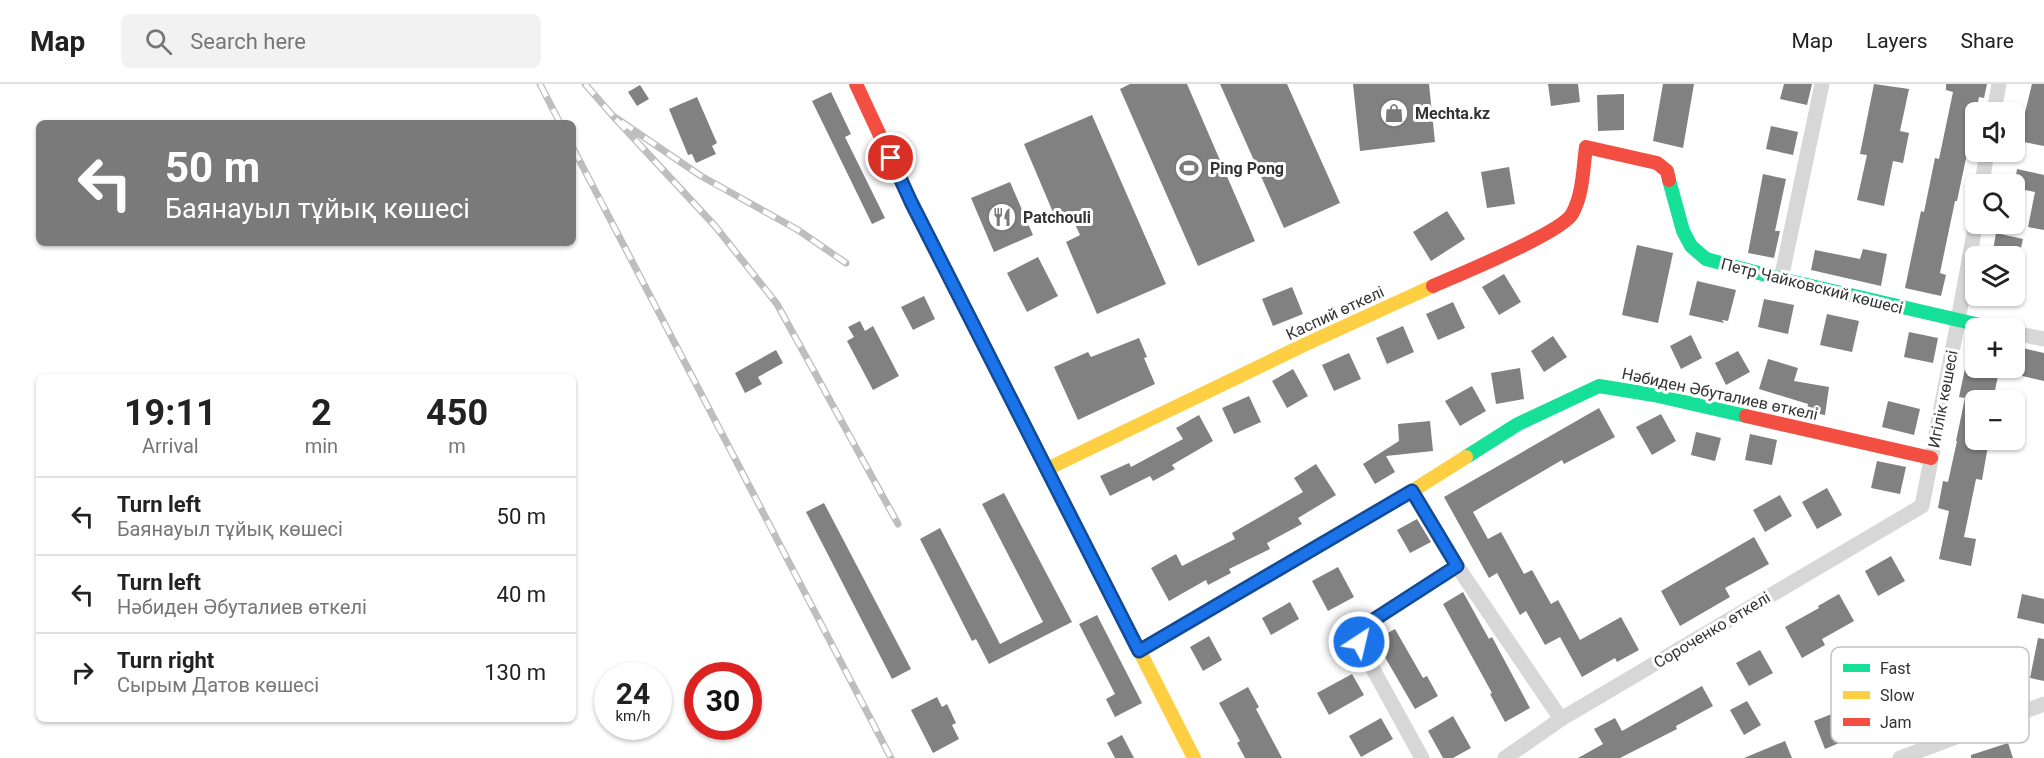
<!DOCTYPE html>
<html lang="en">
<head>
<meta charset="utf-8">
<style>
	:root { --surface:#fff; --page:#f2f2f2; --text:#222; --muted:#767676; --line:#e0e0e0 }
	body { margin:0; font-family:Roboto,sans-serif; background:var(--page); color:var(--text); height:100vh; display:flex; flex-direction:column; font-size:22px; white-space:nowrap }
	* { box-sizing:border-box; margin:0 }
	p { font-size:20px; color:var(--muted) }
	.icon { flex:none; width:33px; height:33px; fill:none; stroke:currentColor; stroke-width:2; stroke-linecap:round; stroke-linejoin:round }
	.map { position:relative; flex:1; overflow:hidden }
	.panel { position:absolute; left:36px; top:290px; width:540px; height:348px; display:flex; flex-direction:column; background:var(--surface); border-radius:9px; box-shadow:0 2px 4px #0004 }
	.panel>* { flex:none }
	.hud { position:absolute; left:36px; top:36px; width:540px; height:126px; border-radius:9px; box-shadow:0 2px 4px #0004; background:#7a7a7a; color:#fff; overflow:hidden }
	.fabs { position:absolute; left:1965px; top:18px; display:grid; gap:12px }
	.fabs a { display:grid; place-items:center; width:60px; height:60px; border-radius:9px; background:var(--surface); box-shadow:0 2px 4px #0004; font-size:30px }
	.speed { position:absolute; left:594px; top:578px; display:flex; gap:12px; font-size:30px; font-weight:700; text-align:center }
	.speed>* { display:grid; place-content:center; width:78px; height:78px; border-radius:50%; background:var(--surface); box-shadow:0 2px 4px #0004; line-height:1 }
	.speed small { font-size:15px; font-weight:400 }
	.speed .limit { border:9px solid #d22; background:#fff; color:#111 }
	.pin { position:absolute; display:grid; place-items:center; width:51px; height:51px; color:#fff; margin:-26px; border:3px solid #fff; border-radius:50%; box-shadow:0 2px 6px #0007 }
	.me { position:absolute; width:66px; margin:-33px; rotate:35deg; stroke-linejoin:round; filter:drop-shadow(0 0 4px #0008) }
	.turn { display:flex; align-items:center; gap:21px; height:126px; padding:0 30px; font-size:27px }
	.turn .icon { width:78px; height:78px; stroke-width:2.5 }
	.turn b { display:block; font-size:42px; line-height:51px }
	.eta { display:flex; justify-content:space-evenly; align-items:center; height:102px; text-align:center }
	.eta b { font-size:36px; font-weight:700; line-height:42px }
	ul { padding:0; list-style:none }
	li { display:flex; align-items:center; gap:18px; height:78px; padding:0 30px; border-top:2px solid var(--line) }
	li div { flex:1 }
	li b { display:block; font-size:22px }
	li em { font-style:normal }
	header { display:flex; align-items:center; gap:36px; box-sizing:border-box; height:84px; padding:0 30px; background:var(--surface); border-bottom:2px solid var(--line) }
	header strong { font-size:28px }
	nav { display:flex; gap:33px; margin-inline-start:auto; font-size:21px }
	.search { width:420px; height:54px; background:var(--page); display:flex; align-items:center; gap:15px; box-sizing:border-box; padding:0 21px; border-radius:9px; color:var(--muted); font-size:22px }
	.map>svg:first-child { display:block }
</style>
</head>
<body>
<header>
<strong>Map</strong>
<div class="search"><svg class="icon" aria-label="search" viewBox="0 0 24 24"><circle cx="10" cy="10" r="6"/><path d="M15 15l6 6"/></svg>Search here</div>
<nav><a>Map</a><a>Layers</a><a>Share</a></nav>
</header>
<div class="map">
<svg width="2044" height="674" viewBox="0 0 2044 674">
	<rect width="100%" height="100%" fill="#fff"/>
	<g fill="#818181">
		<polygon points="1130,0 1187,0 1255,157 1198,182 1120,5"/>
		<polygon points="1220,0 1287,0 1340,119 1284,144"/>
		<polygon points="1353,0 1429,0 1435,58 1360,67"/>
		<polygon points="1548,0 1578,0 1580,18 1551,22"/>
		<polygon points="1663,0 1694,0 1683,64 1653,57"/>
		<polygon points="1784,0 1812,0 1807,21 1780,15"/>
		<polygon points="1874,0 1909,5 1900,47 1909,49 1903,79 1893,77 1884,122 1857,116 1867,71 1860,70"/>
		<polygon points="1946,0 1987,0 1984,14 1979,13 1957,117 1955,117 1940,189 1946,191 1941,212 1905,204 1921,127 1924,128 1935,74 1939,75 1953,8 1946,6"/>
		<polygon points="2032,0 2044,0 2044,62 2018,57"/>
		<polygon points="640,1 649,15 637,22 628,8"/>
		<polygon points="831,8 851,50 845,53 885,134 872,140 812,17"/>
		<polygon points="1624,10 1624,46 1598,47 1597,11"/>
		<polygon points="697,13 717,59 712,62 716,70 696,79 692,70 688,71 669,25"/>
		<polygon points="1092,31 1166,200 1097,230 1066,158 1080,151 1072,134 1058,140 1024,60"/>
		<polygon points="1771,42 1798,48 1793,71 1766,65"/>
		<polygon points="1509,83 1515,120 1487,124 1481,88"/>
		<polygon points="2017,85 2044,91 2044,146 2028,143 2035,108 2014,104"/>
		<polygon points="1763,90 1786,95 1775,147 1780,147 1774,174 1748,169"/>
		<polygon points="1010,98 1033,151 994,168 971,114"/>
		<polygon points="1447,127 1465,155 1431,177 1413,148"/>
		<polygon points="1996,149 2023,155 2019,172 1992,172"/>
		<polygon points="1637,161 1673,169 1658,239 1622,231"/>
		<polygon points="1863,165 1887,170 1881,202 1811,186 1815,166 1860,175"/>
		<polygon points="1038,173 1058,212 1027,228 1007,189"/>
		<polygon points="1504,190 1521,218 1499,231 1482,203"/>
		<polygon points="1697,197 1736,206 1728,237 1722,236 1724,239 1689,231"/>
		<polygon points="1292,203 1303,230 1273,242 1262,215"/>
		<polygon points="924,212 935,235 913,246 901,223"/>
		<polygon points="1764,215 1794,221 1788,250 1758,243"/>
		<polygon points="1453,218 1465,244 1438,256 1426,230"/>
		<polygon points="1827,230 1859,237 1852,268 1820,261"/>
		<polygon points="860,237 865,247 873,242 899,292 873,306 847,257 854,253 848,243"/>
		<polygon points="1403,242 1414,268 1387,280 1376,254"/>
		<polygon points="1909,248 1938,254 1933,279 1904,273"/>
		<polygon points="1691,251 1702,274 1681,285 1670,262"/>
		<polygon points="1553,252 1567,273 1544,288 1531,267"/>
		<polygon points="1139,254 1147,273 1144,274 1155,300 1078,336 1054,283 1088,268 1091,273"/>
		<polygon points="2014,262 2044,269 2044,297 2014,290"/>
		<polygon points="776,266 783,279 758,293 762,300 745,309 735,289"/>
		<polygon points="1738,267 1750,288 1726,301 1715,279"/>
		<polygon points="1349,269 1361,295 1334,307 1322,281"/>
		<polygon points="1768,275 1798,284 1794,297 1829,303 1825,331 1807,328 1808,320 1759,305"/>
		<polygon points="1966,280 1999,287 1993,316 1976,316 1976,356 1989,356 1982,396 1976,395 1964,453 1976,455 1971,482 1939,475 1949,427 1938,424 1943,397 1948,398 1957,357 1956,357 1965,314 1959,313"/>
		<polygon points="1520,284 1524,315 1496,320 1491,289"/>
		<polygon points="1293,285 1308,312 1287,324 1272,297"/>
		<polygon points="1472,302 1486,327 1460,342 1445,317"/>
		<polygon points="1249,312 1261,338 1234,350 1222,324"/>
		<polygon points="1888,317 1920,325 1914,351 1882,343"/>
		<polygon points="1599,324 1615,353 1564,380 1562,376 1473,428 1488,455 1501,448 1524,490 1532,486 1551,520 1558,516 1580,556 1621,533 1639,566 1617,578 1615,574 1582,593 1560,553 1545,561 1526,527 1520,531 1497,489 1489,494 1444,413"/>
		<polygon points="1661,330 1676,357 1652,371 1636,343"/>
		<polygon points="1199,331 1213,357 1172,381 1175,385 1153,397 1150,392 1110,412 1100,392 1129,379 1131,383 1183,355 1176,344"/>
		<polygon points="1430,337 1433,367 1386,372 1395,388 1375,400 1363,380 1399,357 1398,340"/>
		<polygon points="1696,348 1721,354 1715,377 1691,371"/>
		<polygon points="1750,350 1777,356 1772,381 1745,376"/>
		<polygon points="1877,377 1906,383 1900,410 1871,404"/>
		<polygon points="1316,380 1336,411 1298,434 1302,440 1267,459 1270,465 1229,485 1231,489 1208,501 1206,496 1169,517 1151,484 1176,470 1182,482 1235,455 1232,449 1303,408 1294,394"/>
		<polygon points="1827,404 1842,431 1817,445 1802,418"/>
		<polygon points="1004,409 1072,538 989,580 976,555 972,557 920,455 940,444 1000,560 1043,538 982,420"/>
		<polygon points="1780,411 1792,432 1765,448 1753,426"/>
		<polygon points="824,419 911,585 892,595 806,428"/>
		<polygon points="1417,435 1431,458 1410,469 1397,446"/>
		<polygon points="1754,453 1769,480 1725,504 1730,513 1680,542 1661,507"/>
		<polygon points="1891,472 1905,497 1878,512 1865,487"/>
		<polygon points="1338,483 1354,513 1328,527 1312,497"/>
		<polygon points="1463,508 1489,555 1492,553 1530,624 1505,638 1490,610 1492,609 1443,520"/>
		<polygon points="1839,510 1854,537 1822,555 1825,561 1802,574 1785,543 1819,524 1818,522"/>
		<polygon points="2022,510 2044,515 2044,540 2017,534"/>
		<polygon points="1290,518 1299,535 1271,551 1262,534"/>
		<polygon points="1097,531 1142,619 1115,633 1106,615 1115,610 1079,540"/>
		<polygon points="1395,545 1423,594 1427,592 1438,612 1415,625 1375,556"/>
		<polygon points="1209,552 1222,576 1203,587 1190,563"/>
		<polygon points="2038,554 2044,555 2044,597 2030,594"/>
		<polygon points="1760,566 1773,589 1749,602 1736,579"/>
		<polygon points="1352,590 1364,611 1329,631 1317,609"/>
		<polygon points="1702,602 1713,622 1676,642 1677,645 1620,674 1578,674 1603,660 1594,645 1615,634 1622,647"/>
		<polygon points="1248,603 1259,623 1256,625 1282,674 1245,674 1237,659 1240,657 1219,619"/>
		<polygon points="937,613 942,623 947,620 956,639 952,641 959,655 933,669 911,626"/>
		<polygon points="1747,617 1761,641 1744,651 1730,626"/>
		<polygon points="1842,626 1853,653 1825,665 1814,637"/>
		<polygon points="1453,632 1471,664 1453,674 1443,674 1428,647"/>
		<polygon points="1381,634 1393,655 1361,673 1349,652"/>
		<polygon points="1122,651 1134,674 1115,674 1107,659"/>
		<polygon points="1785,657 1792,674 1744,674"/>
		<polygon points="2008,659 2013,674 1971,674 1971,671"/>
	</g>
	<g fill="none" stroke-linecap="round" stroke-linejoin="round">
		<g stroke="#d7d7d7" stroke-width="15">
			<polyline points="1994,28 1999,0"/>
			<polyline points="1982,100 1987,68"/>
			<polyline points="1781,195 1822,0"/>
			<polyline points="2014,249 2044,255"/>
			<polyline points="1412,407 1457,482 1561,635"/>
			<polyline points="1422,674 1358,558 1361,544 1457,482"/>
			<polyline points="1505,674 1561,635 1922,422 1958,237 1976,137"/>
			<polyline points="1900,674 2044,620"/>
		</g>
		<g stroke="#16e098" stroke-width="14">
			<polyline points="1669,96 1683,147 1691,162 1706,175 1781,195 1993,244"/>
			<polyline points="1466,373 1518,340 1599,302 1654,311 1746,332"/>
		</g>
		<g stroke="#ffcf43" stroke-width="14">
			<polyline points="1031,354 1194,674"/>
			<polyline points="1047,385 1306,260 1433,202"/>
			<polyline points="1139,567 1412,407 1466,373"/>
		</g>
		<g stroke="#f24e42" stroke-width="14">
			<polyline points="856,0 911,118 1031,354"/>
			<path d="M1433 202C1458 191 1561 149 1572 130 1583 111 1583 85 1586 63L1657 79 1667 87 1669 96"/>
			<polyline points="1746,332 1931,374"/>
		</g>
		<g stroke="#bebebe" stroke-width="7">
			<g id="rail">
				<polyline points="540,0 560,39"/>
				<polyline points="585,0 613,32"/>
				<polyline points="573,64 891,674"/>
				<polyline points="846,179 798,146 701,92 613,32 715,142 777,220 898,440"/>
			</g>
		</g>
		<use href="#rail" stroke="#fff" stroke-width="4.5" stroke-dasharray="14" stroke-linecap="butt"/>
	</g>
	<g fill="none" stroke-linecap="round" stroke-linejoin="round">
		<g stroke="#114b97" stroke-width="15">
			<polyline id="route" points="891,74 911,118 1139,567 1412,407 1457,482 1361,544 1359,558"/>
		</g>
		<use href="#route" stroke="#1a73e8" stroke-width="10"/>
	</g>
	<defs>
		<g id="shop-ring" transform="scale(1.5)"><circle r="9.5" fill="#fff" stroke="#7a7a7a" stroke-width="1.5"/><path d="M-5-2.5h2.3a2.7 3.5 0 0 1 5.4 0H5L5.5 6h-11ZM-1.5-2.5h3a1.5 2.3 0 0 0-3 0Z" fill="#7a7a7a"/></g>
		<g id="stadium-ring" transform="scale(1.5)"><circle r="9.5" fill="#fff" stroke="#7a7a7a" stroke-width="1.5"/><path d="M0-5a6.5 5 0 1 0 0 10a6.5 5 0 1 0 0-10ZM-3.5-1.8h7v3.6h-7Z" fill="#7a7a7a"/></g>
		<g id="restaurant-ring" transform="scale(1.5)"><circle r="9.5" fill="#fff" stroke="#7a7a7a" stroke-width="1.5"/><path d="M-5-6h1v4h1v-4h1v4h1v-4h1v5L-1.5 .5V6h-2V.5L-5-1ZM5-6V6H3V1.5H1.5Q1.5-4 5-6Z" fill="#7a7a7a"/></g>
	</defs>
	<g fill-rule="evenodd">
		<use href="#shop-ring" x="1394" y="29"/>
		<use href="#stadium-ring" x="1189" y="84"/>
		<use href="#restaurant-ring" x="1002" y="133"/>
	</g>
	<g text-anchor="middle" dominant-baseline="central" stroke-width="6" stroke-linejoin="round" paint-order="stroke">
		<g font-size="16" font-weight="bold" fill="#333" stroke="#fff" text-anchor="start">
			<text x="1415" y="29">Mechta.kz</text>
			<text x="1210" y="84">Ping Pong</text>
			<text x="1023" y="133">Patchouli</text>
		</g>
		<g font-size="16" fill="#333" stroke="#fff">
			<text transform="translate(1812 202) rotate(14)">Петр Чайковский көшесі</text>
			<text transform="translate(1335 229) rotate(-25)">Каспий өткелі</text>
			<text transform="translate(1720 310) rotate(12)">Нәбиден Әбуталиев өткелі</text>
			<text transform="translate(1943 315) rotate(-79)">Игілік көшесі</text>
			<text transform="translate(1712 546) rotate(-31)">Сороченко өткелі</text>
		</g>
	</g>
	<rect x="1831" y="563" width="198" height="96" rx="9" fill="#fff" stroke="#c2c2c2" stroke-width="1.5"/>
	<rect x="1843" y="580" width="27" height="8" fill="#16e098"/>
	<rect x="1843" y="607" width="27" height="8" fill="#ffcf43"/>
	<rect x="1843" y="634" width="27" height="8" fill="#f24e42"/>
	<g font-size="16" fill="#333">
		<text x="1880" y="590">Fast</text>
		<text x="1880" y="617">Slow</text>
		<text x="1880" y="644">Jam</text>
	</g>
</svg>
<div class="fabs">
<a><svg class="icon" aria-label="sound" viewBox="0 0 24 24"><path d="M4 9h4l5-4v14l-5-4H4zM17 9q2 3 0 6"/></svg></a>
<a><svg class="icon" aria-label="search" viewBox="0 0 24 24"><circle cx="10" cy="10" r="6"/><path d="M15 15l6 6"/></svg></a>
<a><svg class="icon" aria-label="layers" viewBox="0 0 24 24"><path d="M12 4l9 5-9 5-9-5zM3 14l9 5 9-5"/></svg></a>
<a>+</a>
<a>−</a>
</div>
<div class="speed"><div>24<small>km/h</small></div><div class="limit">30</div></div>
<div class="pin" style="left:891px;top:74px;background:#d93025"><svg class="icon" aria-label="arrive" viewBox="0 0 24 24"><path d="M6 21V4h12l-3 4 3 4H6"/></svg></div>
<svg class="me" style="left:1359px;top:558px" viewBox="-20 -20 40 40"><circle r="17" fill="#1a73e8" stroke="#fff" stroke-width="3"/><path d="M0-11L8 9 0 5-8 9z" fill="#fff"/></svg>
<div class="hud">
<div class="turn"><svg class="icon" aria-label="left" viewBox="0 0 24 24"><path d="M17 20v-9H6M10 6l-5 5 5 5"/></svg><div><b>50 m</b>Баянауыл тұйық көшесі</div></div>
</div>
<section class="panel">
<div class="eta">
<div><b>19:11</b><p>Arrival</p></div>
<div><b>2</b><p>min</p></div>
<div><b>450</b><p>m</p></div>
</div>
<ul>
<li><svg class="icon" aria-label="left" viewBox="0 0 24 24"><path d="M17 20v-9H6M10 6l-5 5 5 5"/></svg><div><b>Turn left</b><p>Баянауыл тұйық көшесі</p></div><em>50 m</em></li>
<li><svg class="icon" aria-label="left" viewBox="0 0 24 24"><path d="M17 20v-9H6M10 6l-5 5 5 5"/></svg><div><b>Turn left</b><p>Нәбиден Әбуталиев өткелі</p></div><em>40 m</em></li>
<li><svg class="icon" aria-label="right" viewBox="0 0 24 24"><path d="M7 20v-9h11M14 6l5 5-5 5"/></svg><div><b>Turn right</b><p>Сырым Датов көшесі</p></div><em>130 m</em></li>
</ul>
</section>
</div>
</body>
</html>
